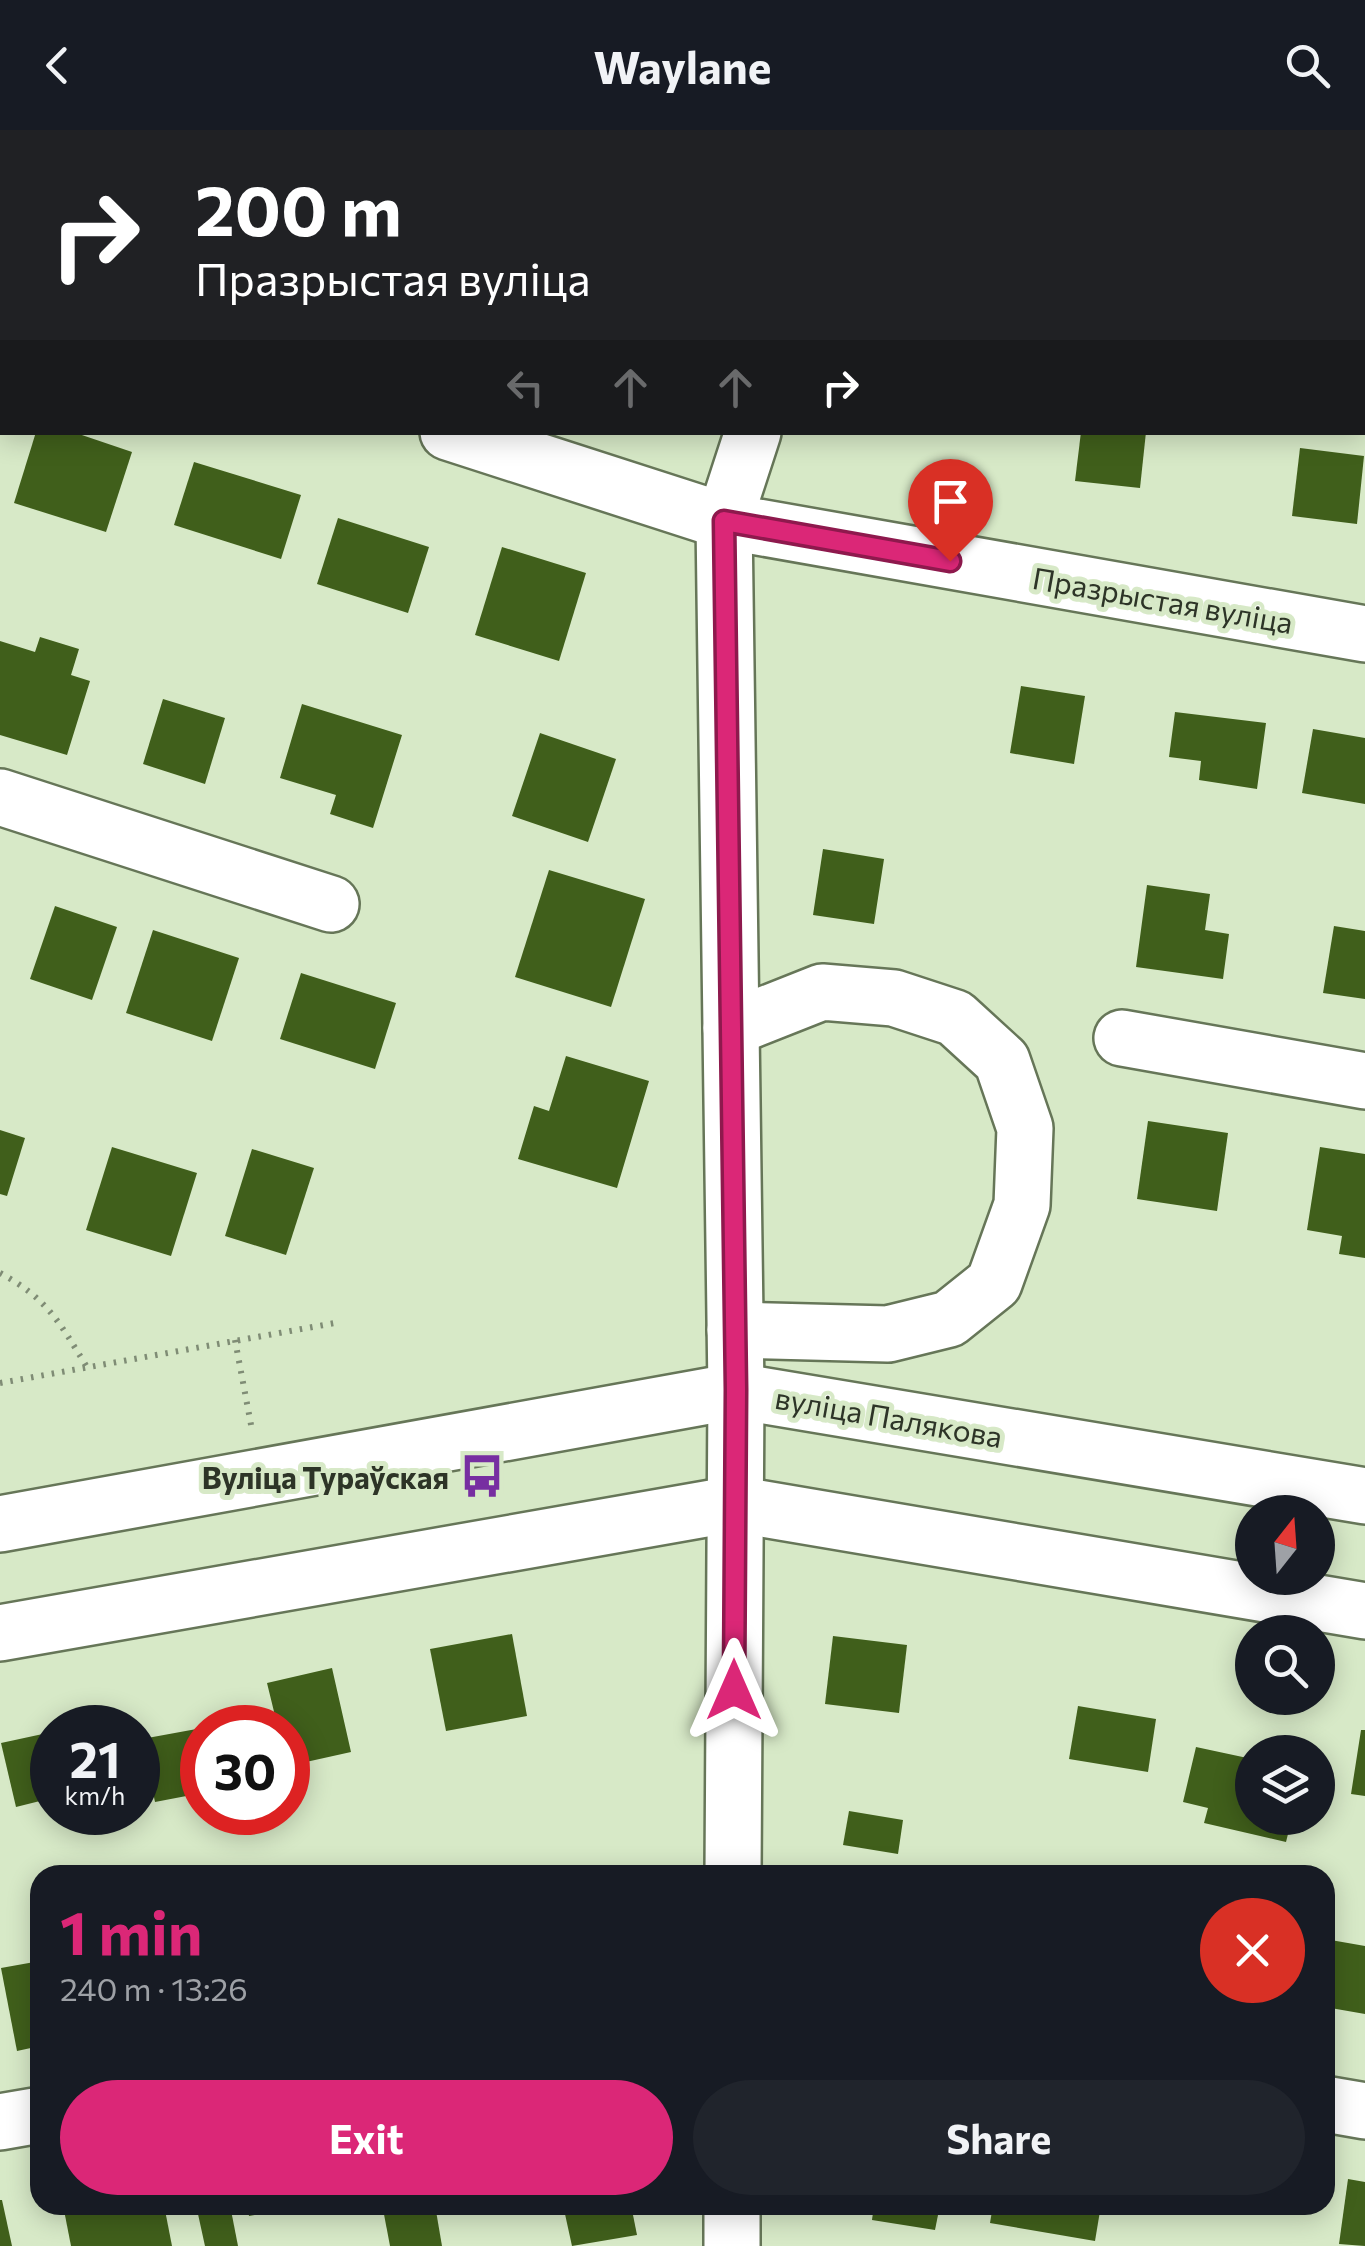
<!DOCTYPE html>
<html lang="en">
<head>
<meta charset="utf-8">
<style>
	:root { --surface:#171b24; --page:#20242c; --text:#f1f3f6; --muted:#9ea1a6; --accent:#db2777 }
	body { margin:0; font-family:Commissioner,sans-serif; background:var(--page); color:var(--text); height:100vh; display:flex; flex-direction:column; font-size:38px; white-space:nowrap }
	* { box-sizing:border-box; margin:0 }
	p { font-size:32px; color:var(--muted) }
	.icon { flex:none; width:55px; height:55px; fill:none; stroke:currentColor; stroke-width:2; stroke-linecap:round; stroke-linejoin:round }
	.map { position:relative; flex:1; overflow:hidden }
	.sheet { position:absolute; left:30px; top:1735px; width:1305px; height:350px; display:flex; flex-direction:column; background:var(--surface); border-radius:30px; box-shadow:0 5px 25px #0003 }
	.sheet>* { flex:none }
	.hud { position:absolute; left:0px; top:0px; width:1365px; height:305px; box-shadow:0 5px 25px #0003; background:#202124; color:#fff; overflow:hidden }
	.needle { width:65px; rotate:17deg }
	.controls { position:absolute; left:1235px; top:1365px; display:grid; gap:20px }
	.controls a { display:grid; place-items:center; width:100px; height:100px; border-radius:50%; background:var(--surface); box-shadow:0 5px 25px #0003; font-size:50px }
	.speed { position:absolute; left:30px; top:1575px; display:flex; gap:20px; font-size:50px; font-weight:700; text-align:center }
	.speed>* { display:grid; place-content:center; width:130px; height:130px; border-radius:50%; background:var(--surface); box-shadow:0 5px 25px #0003; line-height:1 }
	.speed small { font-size:25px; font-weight:400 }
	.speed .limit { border:15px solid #d22; background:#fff; color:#111 }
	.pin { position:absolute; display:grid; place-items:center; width:85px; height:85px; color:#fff; margin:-102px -42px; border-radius:50% 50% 50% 0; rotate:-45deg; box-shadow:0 0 10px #0007 }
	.pin .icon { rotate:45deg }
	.me { position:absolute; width:110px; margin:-55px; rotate:0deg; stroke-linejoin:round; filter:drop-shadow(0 0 8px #0008) }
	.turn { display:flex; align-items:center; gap:35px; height:210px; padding:0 30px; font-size:45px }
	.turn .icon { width:130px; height:130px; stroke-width:2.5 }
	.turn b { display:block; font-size:70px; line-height:85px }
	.lanes { display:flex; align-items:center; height:95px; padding:0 30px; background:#0003; justify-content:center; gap:50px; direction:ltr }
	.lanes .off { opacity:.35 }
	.round { display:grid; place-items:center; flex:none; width:105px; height:105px; border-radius:52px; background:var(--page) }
	.head { display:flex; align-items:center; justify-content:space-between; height:170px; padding:0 30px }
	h1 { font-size:60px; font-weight:700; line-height:75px; color:var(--accent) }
	.primary-button { display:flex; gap:20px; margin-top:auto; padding:20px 30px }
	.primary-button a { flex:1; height:115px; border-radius:60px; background:var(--accent); color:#fff; font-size:40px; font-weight:700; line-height:115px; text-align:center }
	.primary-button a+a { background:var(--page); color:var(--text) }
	header { display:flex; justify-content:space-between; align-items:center; height:130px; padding:0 30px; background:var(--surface); font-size:45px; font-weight:700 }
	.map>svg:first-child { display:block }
</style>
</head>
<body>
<header><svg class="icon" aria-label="back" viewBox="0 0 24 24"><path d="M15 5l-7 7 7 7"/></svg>Waylane<svg class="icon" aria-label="search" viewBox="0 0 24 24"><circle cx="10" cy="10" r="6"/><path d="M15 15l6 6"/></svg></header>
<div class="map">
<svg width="1365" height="2116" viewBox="0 0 1365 2116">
	<rect width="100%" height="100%" fill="#d7e9c7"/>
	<g fill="#405f1b">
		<polygon points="36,302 73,302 132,322 106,402 14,373"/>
		<polygon points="1081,302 1146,302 1140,358 1075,351"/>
		<polygon points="1300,318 1364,326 1357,394 1292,386"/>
		<polygon points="194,332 301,365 281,429 174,395"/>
		<polygon points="338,388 429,417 408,483 317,454"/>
		<polygon points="502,417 586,443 559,531 475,505"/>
		<polygon points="40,507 79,519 71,545 90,551 67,625 0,605 0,511 35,522"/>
		<polygon points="1021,556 1085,566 1074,634 1010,623"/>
		<polygon points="163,569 225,588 205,654 143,634"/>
		<polygon points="302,574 402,605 373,698 330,684 336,665 280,648"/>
		<polygon points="1175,582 1266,593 1257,659 1199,650 1201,631 1169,627"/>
		<polygon points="1313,599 1365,608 1365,674 1302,663"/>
		<polygon points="540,603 616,629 588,712 512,686"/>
		<polygon points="823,719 884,729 874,794 813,785"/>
		<polygon points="549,740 645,769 611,877 515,847"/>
		<polygon points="1147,755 1210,764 1205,800 1229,804 1223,849 1136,837"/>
		<polygon points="55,776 117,797 92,870 30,849"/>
		<polygon points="1334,796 1365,801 1365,869 1323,863"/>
		<polygon points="153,800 239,828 212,911 126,883"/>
		<polygon points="301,843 396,873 375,939 280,909"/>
		<polygon points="566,926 649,951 617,1058 518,1029 534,976 549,981"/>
		<polygon points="1148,991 1228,1003 1217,1081 1137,1069"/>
		<polygon points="0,1000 25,1008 7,1066 0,1064"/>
		<polygon points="112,1017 197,1043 171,1126 86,1100"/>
		<polygon points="1320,1017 1365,1024 1365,1128 1339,1124 1342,1106 1307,1100"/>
		<polygon points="252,1019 314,1038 286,1125 225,1106"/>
		<polygon points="512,1504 527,1586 446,1601 430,1519"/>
		<polygon points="833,1506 907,1515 899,1583 825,1574"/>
		<polygon points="332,1538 351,1622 288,1636 288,1598 278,1598 267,1553"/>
		<polygon points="1078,1576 1156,1589 1148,1642 1069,1629"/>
		<polygon points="202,1598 202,1663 155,1672 142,1609"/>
		<polygon points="1361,1600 1365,1600 1365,1666 1351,1664"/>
		<polygon points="52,1602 52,1668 16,1677 1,1613"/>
		<polygon points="1196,1617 1252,1629 1252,1688 1292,1688 1286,1712 1204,1693 1208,1678 1183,1672"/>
		<polygon points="849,1681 903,1690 898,1724 843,1715"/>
		<polygon points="1325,1809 1365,1816 1365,1884 1325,1877"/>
		<polygon points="40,1831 40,1916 17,1921 1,1838"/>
		<polygon points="1348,2049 1365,2052 1365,2116 1339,2114"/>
		<polygon points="0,2070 2,2070 12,2116 0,2116"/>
		<polygon points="63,2075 164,2075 172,2116 71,2116"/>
		<polygon points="196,2075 230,2075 238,2116 205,2116"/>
		<polygon points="247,2075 296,2075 296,2077 249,2086"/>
		<polygon points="401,2075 435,2075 442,2116 390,2116 383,2079"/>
		<polygon points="563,2075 631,2075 637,2105 572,2116"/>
		<polygon points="874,2075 940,2075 935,2100 872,2090"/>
		<polygon points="993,2075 1101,2075 1095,2111 990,2093"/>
		<polygon points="1183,2075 1212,2075 1211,2082"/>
	</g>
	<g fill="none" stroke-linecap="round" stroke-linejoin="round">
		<g stroke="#667658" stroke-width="60">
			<g id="minor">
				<polyline points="849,2 850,0"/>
				<polyline points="1362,35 1365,29"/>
				<polyline points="0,158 2,159"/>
				<polyline points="448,302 724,391 1365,504"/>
				<polyline points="0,667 331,774"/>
				<polyline points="731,898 822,862 894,868 955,888 1002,931 1025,998 1022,1075 994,1153 949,1189 888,1204 735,1200"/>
				<polyline points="1122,908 1365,951"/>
				<polyline points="0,1394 736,1261 1365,1366"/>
				<polyline points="0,1503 734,1374 1365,1481"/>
				<polyline points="733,1745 736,1261 724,391 753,302"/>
				<polyline points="1325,1974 1365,1981"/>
				<polyline points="0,1992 40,1985"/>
				<polyline points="732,2116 732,2075"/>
			</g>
		</g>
		<g stroke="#7f8c75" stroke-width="6" stroke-dasharray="2.5 8" stroke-linecap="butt">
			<path d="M0 1143C48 1169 59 1192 87 1237"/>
			<polyline points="235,1210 252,1300"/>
			<polyline points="0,1253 335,1193"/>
		</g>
		<use href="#minor" stroke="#fff" stroke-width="55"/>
	</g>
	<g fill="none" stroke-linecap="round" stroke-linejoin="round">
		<g stroke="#8e194d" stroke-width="25">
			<polyline id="route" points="734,1560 736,1260 724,391 950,431"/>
		</g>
		<use href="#route" stroke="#db2777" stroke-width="18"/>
	</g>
	<defs>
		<g id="bus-bare" transform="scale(3.45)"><path d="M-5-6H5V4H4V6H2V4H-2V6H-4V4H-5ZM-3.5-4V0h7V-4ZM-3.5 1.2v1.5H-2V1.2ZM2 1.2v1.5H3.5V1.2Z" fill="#772ea1" stroke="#d7e9c7" stroke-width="2.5" paint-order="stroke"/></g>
	</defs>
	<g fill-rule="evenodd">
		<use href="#bus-bare" x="482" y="1346"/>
	</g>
	<g text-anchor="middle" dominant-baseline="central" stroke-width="10" stroke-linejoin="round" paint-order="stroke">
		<g font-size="30" fill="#2d3427" stroke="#d7e9c7">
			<text transform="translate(1163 469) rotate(10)">Празрыстая вуліца</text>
			<text transform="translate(889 1286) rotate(10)">вуліца Палякова</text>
		</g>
		<g font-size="30" font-weight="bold" fill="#2d3427" stroke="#d7e9c7" text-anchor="end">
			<text x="449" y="1346">Вуліца Тураўская</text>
		</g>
	</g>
</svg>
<div class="controls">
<a><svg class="needle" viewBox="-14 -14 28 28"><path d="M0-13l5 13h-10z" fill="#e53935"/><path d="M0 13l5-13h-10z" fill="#9ea1a6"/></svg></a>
<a><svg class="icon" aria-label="search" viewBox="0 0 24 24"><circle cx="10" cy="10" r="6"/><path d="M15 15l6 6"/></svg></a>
<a><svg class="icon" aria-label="layers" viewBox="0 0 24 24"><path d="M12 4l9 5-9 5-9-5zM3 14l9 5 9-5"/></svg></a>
</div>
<div class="speed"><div>21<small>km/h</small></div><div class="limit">30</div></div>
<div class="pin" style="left:950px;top:431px;background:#d93025"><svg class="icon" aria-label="arrive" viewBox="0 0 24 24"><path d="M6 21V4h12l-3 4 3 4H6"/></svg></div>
<svg class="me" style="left:734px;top:1560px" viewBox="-20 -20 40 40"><path d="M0-17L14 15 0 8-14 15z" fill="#db2777" stroke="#fff" stroke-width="4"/></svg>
<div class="hud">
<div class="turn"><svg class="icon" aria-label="right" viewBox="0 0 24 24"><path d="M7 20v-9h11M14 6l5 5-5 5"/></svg><div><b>200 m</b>Празрыстая вуліца</div></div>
<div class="lanes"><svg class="icon off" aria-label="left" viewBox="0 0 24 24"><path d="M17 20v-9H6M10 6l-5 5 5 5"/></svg><svg class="icon off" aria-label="ahead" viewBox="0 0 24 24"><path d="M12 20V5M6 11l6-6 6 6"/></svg><svg class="icon off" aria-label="ahead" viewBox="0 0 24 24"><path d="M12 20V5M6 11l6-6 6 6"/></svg><svg class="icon" aria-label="right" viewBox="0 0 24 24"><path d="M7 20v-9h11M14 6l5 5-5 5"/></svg></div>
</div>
<section class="sheet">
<div class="head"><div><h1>1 min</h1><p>240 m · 13:26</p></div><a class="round" style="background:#d93025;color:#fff"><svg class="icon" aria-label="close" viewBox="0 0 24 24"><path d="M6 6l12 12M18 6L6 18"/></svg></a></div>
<div class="primary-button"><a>Exit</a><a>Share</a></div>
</section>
</div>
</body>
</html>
